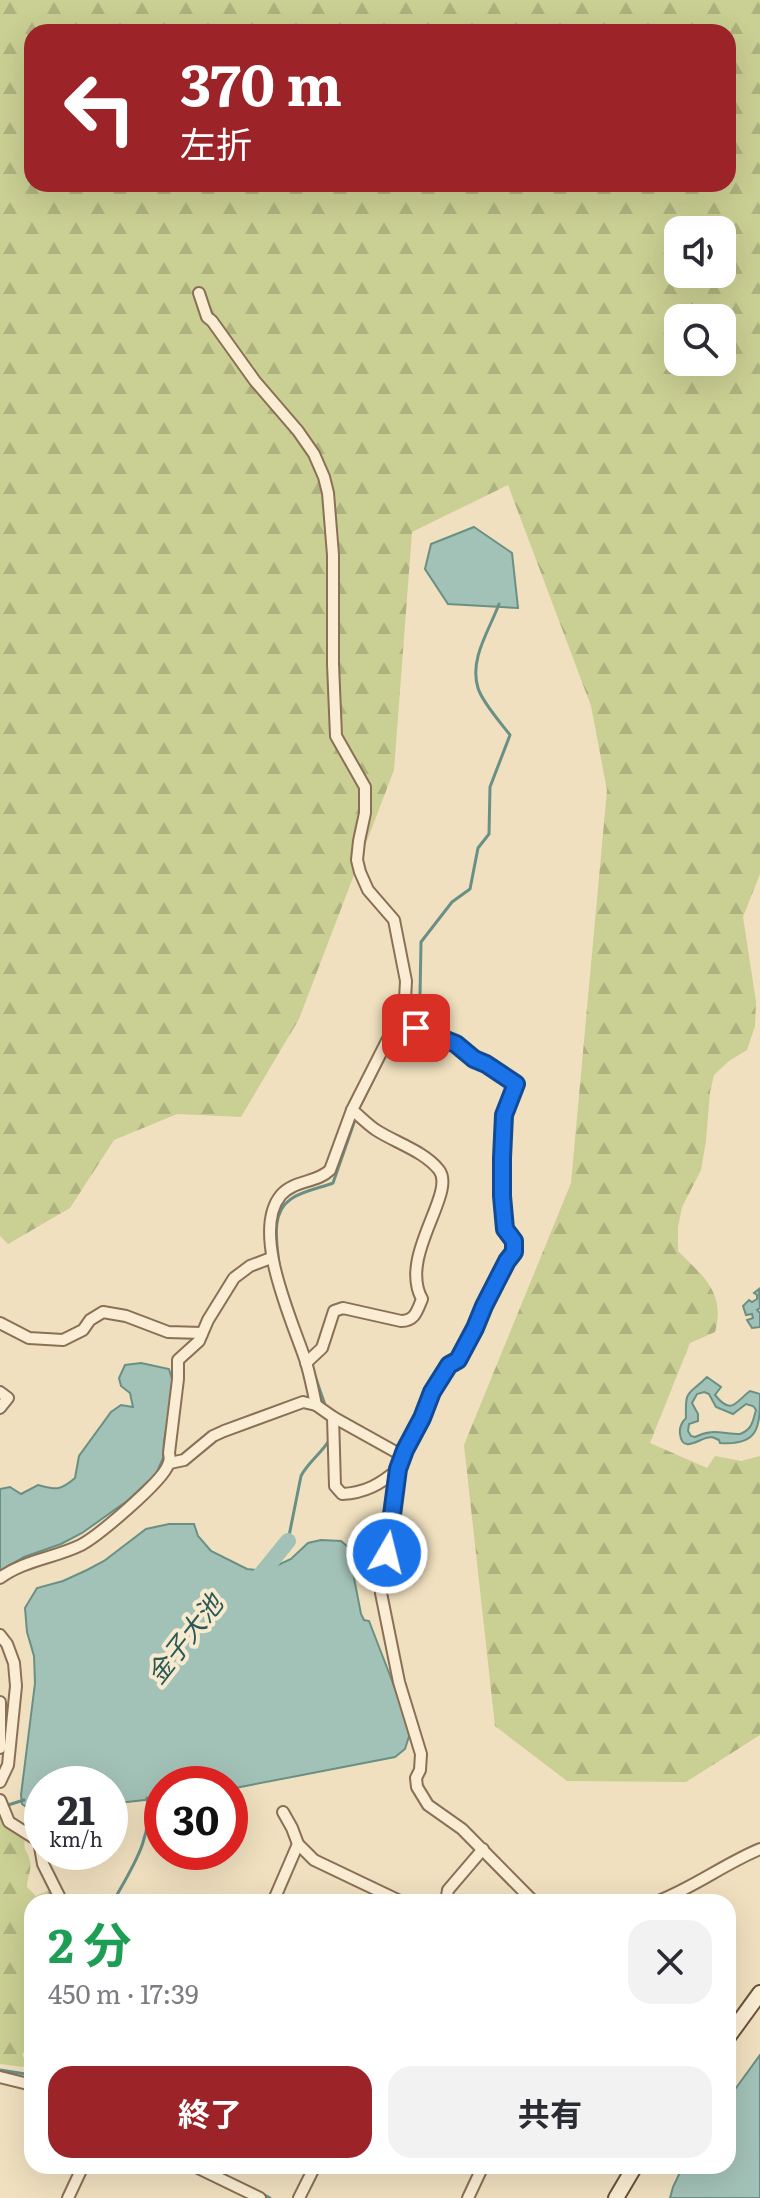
<!DOCTYPE html>
<html lang="ja">
<head>
<meta charset="utf-8">
<style>
	:root { --surface:#fff; --page:#f2f2f3; --text:#2b2b33; --muted:#7c7c81; --accent:#9c2328 }
	body { margin:0; font-family:Literata,"Noto Sans JP",serif; background:var(--page); color:var(--text); height:100vh; display:flex; flex-direction:column; font-size:30px; white-space:nowrap }
	* { box-sizing:border-box; margin:0 }
	p { font-size:26px; color:var(--muted) }
	.icon { flex:none; width:44px; height:44px; fill:none; stroke:currentColor; stroke-width:2; stroke-linecap:round; stroke-linejoin:round }
	.map { position:relative; flex:1; overflow:hidden }
	.details { position:absolute; left:24px; top:1894px; width:712px; height:280px; display:flex; flex-direction:column; background:var(--surface); border-radius:24px; box-shadow:0 8px 32px #0002 }
	.details>* { flex:none }
	.hud { position:absolute; left:24px; top:24px; width:712px; height:168px; border-radius:24px; box-shadow:0 8px 32px #0002; background:#9c2328; color:#fff; overflow:hidden }
	.tools { position:absolute; left:664px; top:216px; display:grid; gap:16px }
	.tools a { display:grid; place-items:center; width:72px; height:72px; border-radius:16px; background:var(--surface); box-shadow:0 8px 32px #0002; font-size:40px }
	.speed { position:absolute; left:24px; top:1766px; display:flex; gap:16px; font-size:40px; font-weight:700; text-align:center }
	.speed>* { display:grid; place-content:center; width:104px; height:104px; border-radius:50%; background:var(--surface); box-shadow:0 8px 32px #0002; line-height:1 }
	.speed small { font-size:20px; font-weight:400 }
	.speed .limit { border:12px solid #d22; background:#fff; color:#111 }
	.pin { position:absolute; display:grid; place-items:center; width:68px; height:68px; color:#fff; margin:-34px; border-radius:16px; box-shadow:0 4px 12px #0006 }
	.me { position:absolute; width:88px; margin:-44px; rotate:8deg; stroke-linejoin:round; filter:drop-shadow(0 0 6px #0008) }
	.turn { display:flex; align-items:center; gap:28px; height:168px; padding:0 24px; font-size:36px }
	.turn .icon { width:104px; height:104px; stroke-width:2.5 }
	.turn b { display:block; font-size:56px; line-height:68px }
	.round { display:grid; place-items:center; flex:none; width:84px; height:84px; border-radius:24px; background:var(--page) }
	.head { display:flex; align-items:center; justify-content:space-between; height:136px; padding:0 24px }
	h1 { font-size:48px; font-weight:700; line-height:60px; color:#1e9e55 }
	.primary-button { display:flex; gap:16px; margin-top:auto; padding:16px 24px }
	.primary-button a { flex:1; height:92px; border-radius:24px; background:var(--accent); color:#fff; font-size:32px; font-weight:700; line-height:92px; text-align:center }
	.primary-button a+a { background:var(--page); color:var(--text) }
	.map>svg:first-child { display:block }
</style>
</head>
<body>
<div class="map">
<svg width="760" height="2198" viewBox="0 0 760 2198">
	<defs>
		<pattern id="forest-firs" width="22" height="20" patternUnits="userSpaceOnUse" patternTransform="scale(2)"><rect width="22" height="20" fill="#cacf93"/><path d="M5 1l3.5 6h-7zM16 11l3.5 6h-7z" fill="#aeb27e"/></pattern>
	</defs>
	<rect width="100%" height="100%" fill="#f0e0bf"/>
	<g fill="url(#forest-firs)" fill-rule="evenodd">
		<path d="M0 0H760V874L743 917 756 1002 755 1026 747 1050 729 1061 714 1075 710 1092 706 1141 701 1170 682 1207 678 1227V1251C703 1276 726 1293 715 1332L690 1343 650 1443 707 1468 715 1456 741 1461 760 1456V1735L686 1782 567 1781 495 1726 464 1445 571 1183 607 790 591 706 508 485 412 532 394 770 299 1019 241 1117 177 1114 114 1140 70 1208 8 1244 0 1236ZM32 32H728V184H32ZM678 230H722V274H678ZM678 318H722V362H678Z"/>
		<path d="M0 1806 25 1836C23 1855 27 1847 30 1861 32 1869 27 1879 27 1887L36 1896 51 1889 57 1902H32V2048L22 2054 26 2063 23 2067 0 2064Z"/>
	</g>
	<g fill="#a3c2b7" stroke="#699085" stroke-width="2" fill-rule="evenodd">
		<polygon points="474,527 512,553 518,608 448,604 425,569 431,544"/>
		<polygon points="759,1289 760,1308 757,1310 760,1313 760,1327 752,1328 747,1320 753,1318 752,1314 746,1315 743,1306 749,1300 752,1302 757,1299 757,1295 754,1293"/>
		<path d="M141 1363 169 1369 174 1386 164 1441 163 1458 156 1474 127 1501 82 1533 61 1544 24 1557 0 1571V1489L10 1487 21 1494 38 1485C56 1490 60 1491 75 1478L79 1456 111 1412 121 1405 133 1407 130 1393 121 1386 119 1378 125 1365Z"/>
		<path d="M707 1377 721 1387 715 1395C732 1416 735 1402 750 1391L760 1394C760 1427 759 1446 720 1443L719 1440C714 1438 713 1436 706 1438 698 1440 682 1453 680 1434 679 1427 683 1421 686 1418 685 1388 688 1396 707 1377ZM704 1392 709 1394 716 1407 733 1414 746 1404 753 1406 756 1410C753 1420 753 1429 740 1434 723 1434 712 1428 695 1437L691 1436 688 1431 689 1424 698 1421V1414L692 1403 697 1394Z"/>
		<polygon points="169,1524 194,1524 198,1536 211,1551 247,1569 257,1570 276,1566 291,1559 308,1543 321,1540 341,1541 348,1547 361,1614 364,1620 369,1621 411,1730 405,1749 395,1757 230,1789 230,1784 162,1784 162,1798 110,1804 110,1784 42,1784 42,1810 28,1808 22,1804 21,1795 35,1683 34,1656 27,1632 25,1608 37,1588 63,1581 87,1570 104,1561 146,1529"/>
		<polygon points="760,2055 760,2198 670,2198 673,2187 683,2166 728,2166 728,2099"/>
	</g>
	<g fill="none" stroke-linecap="round" stroke-linejoin="round">
		<g stroke="#699085" stroke-width="3">
			<path d="M407 1018 420 996 421 942 452 902 470 889 478 848 489 834 490 787 510 735C501 723 482 702 478 688 469 659 489 631 499 604"/>
			<polyline points="358,1110 388,1050 403,1025"/>
			<path d="M279 1264C277 1243 270 1213 291 1199 302 1191 320 1188 333 1183L356 1117"/>
			<polyline points="285,1287 299,1329"/>
			<polyline points="313,1370 326,1408"/>
			<path d="M288 1541 301 1476C308 1462 322 1453 330 1439"/>
			<polyline points="5,1806 24,1800"/>
			<path d="M113 1902C131 1869 154 1837 147 1798"/>
			<polyline points="0,2070 32,2075"/>
			<polyline points="261,2193 270,2198"/>
		</g>
		<polyline stroke="#a3c2b7" stroke-width="16" points="254,1583 288,1541"/>
		<g stroke="#8a7056" stroke-width="14">
			<g id="street">
				<path d="M199 293 207 317 212 321 255 381 298 431 314 454 324 477 328 493 333 555V664L336 736 365 787V813L359 841 357 860 360 872 368 890 394 920 406 981 405 999 398 1019 352 1110 330 1170C317 1183 294 1180 281 1195 250 1232 293 1322 306 1362 310 1376 313 1390 316 1405"/>
				<polyline points="398,1019 434,1036 456,1044 474,1059 486,1064 516,1084 504,1115 502,1158 502,1196 505,1229 514,1241 514,1252 507,1261 484,1306 475,1328 458,1360 449,1365 432,1392 422,1418 405,1450 398,1469 387,1553 383,1566 381,1593 399,1682 421,1754 420,1770 416,1778 417,1787 428,1805 462,1829 534,1902"/>
				<polyline points="0,1323 29,1338 63,1340 83,1330 90,1320 103,1312 126,1316 168,1332 202,1333"/>
				<path d="M306 1363 322 1348 334 1311 343 1308 401 1321C415 1321 417 1311 422 1299 398 1256 457 1193 439 1170 424 1151 396 1143 376 1130 367 1124 360 1116 352 1110"/>
				<polyline points="0,1392 8,1398 0,1408"/>
				<path d="M333 1417 335 1486 342 1494C365 1493 381 1484 398 1469"/>
				<polyline points="170,1463 184,1460 213,1436 224,1431 303,1402 316,1405 333,1417 403,1456"/>
				<path d="M0 1578C24 1560 55 1558 81 1545 98 1536 162 1482 168 1465 170 1460 170 1459 169 1453L178 1379V1360L199 1341 208 1320 234 1278 250 1266 271 1258"/>
				<polyline points="0,1635 7,1644 14,1663 16,1686 8,1765 0,1782"/>
				<polyline points="0,1702 0,1748"/>
				<polyline points="0,1800 9,1822 39,1841 43,1864 62,1902"/>
				<polyline points="283,1812 292,1828 298,1844 314,1860 402,1902"/>
				<polyline points="273,1902 298,1844"/>
				<polyline points="446,1902 448,1890 483,1849"/>
				<path d="M656 1902C693 1888 724 1864 760 1849"/>
				<polyline points="0,2077 32,2085"/>
				<polyline points="194,2166 260,2198"/>
				<polyline points="68,2198 83,2166"/>
				<polyline points="299,2198 315,2166"/>
				<polyline points="468,2198 483,2166"/>
			</g>
		</g>
		<g stroke="#6b513a" stroke-width="18">
			<g id="secondary">
				<polyline points="728,2037 760,1993"/>
				<polyline points="616,2198 635,2166"/>
			</g>
		</g>
		<use href="#street" stroke="#fbedd3" stroke-width="10"/>
		<use href="#secondary" stroke="#fbedd3" stroke-width="14"/>
	</g>
	<g fill="none" stroke-linecap="round" stroke-linejoin="round">
		<g stroke="#114b97" stroke-width="20">
			<polyline id="route" points="387,1553 398,1469 405,1450 422,1418 432,1392 449,1365 458,1360 475,1328 484,1306 507,1261 514,1252 514,1241 505,1229 502,1196 502,1158 504,1115 516,1084 486,1064 474,1059 456,1044 416,1028"/>
		</g>
		<use href="#route" stroke="#1a73e8" stroke-width="14"/>
	</g>
	<g text-anchor="middle" dominant-baseline="central" stroke-width="8" stroke-linejoin="round" paint-order="stroke">
		<g font-size="26" font-style="italic" fill="#2a5955" stroke="#f7eacf">
			<text transform="translate(183 1638) rotate(-52)">金子大池</text>
		</g>
	</g>
</svg>
<div class="tools">
<a><svg class="icon" aria-label="sound" viewBox="0 0 24 24"><path d="M4 9h4l5-4v14l-5-4H4zM17 9q2 3 0 6"/></svg></a>
<a><svg class="icon" aria-label="search" viewBox="0 0 24 24"><circle cx="10" cy="10" r="6"/><path d="M15 15l6 6"/></svg></a>
</div>
<div class="speed"><div>21<small>km/h</small></div><div class="limit">30</div></div>
<div class="pin" style="left:416px;top:1028px;background:#d93025"><svg class="icon" aria-label="arrive" viewBox="0 0 24 24"><path d="M6 21V4h12l-3 4 3 4H6"/></svg></div>
<svg class="me" style="left:387px;top:1553px" viewBox="-20 -20 40 40"><circle r="17" fill="#1a73e8" stroke="#fff" stroke-width="3"/><path d="M0-11L8 9 0 5-8 9z" fill="#fff"/></svg>
<div class="hud">
<div class="turn"><svg class="icon" aria-label="left" viewBox="0 0 24 24"><path d="M17 20v-9H6M10 6l-5 5 5 5"/></svg><div><b>370 m</b>左折</div></div>
</div>
<section class="details">
<div class="head"><div><h1>2 分</h1><p>450 m · 17:39</p></div><a class="round"><svg class="icon" aria-label="close" viewBox="0 0 24 24"><path d="M6 6l12 12M18 6L6 18"/></svg></a></div>
<div class="primary-button"><a>終了</a><a>共有</a></div>
</section>
</div>
</body>
</html>
